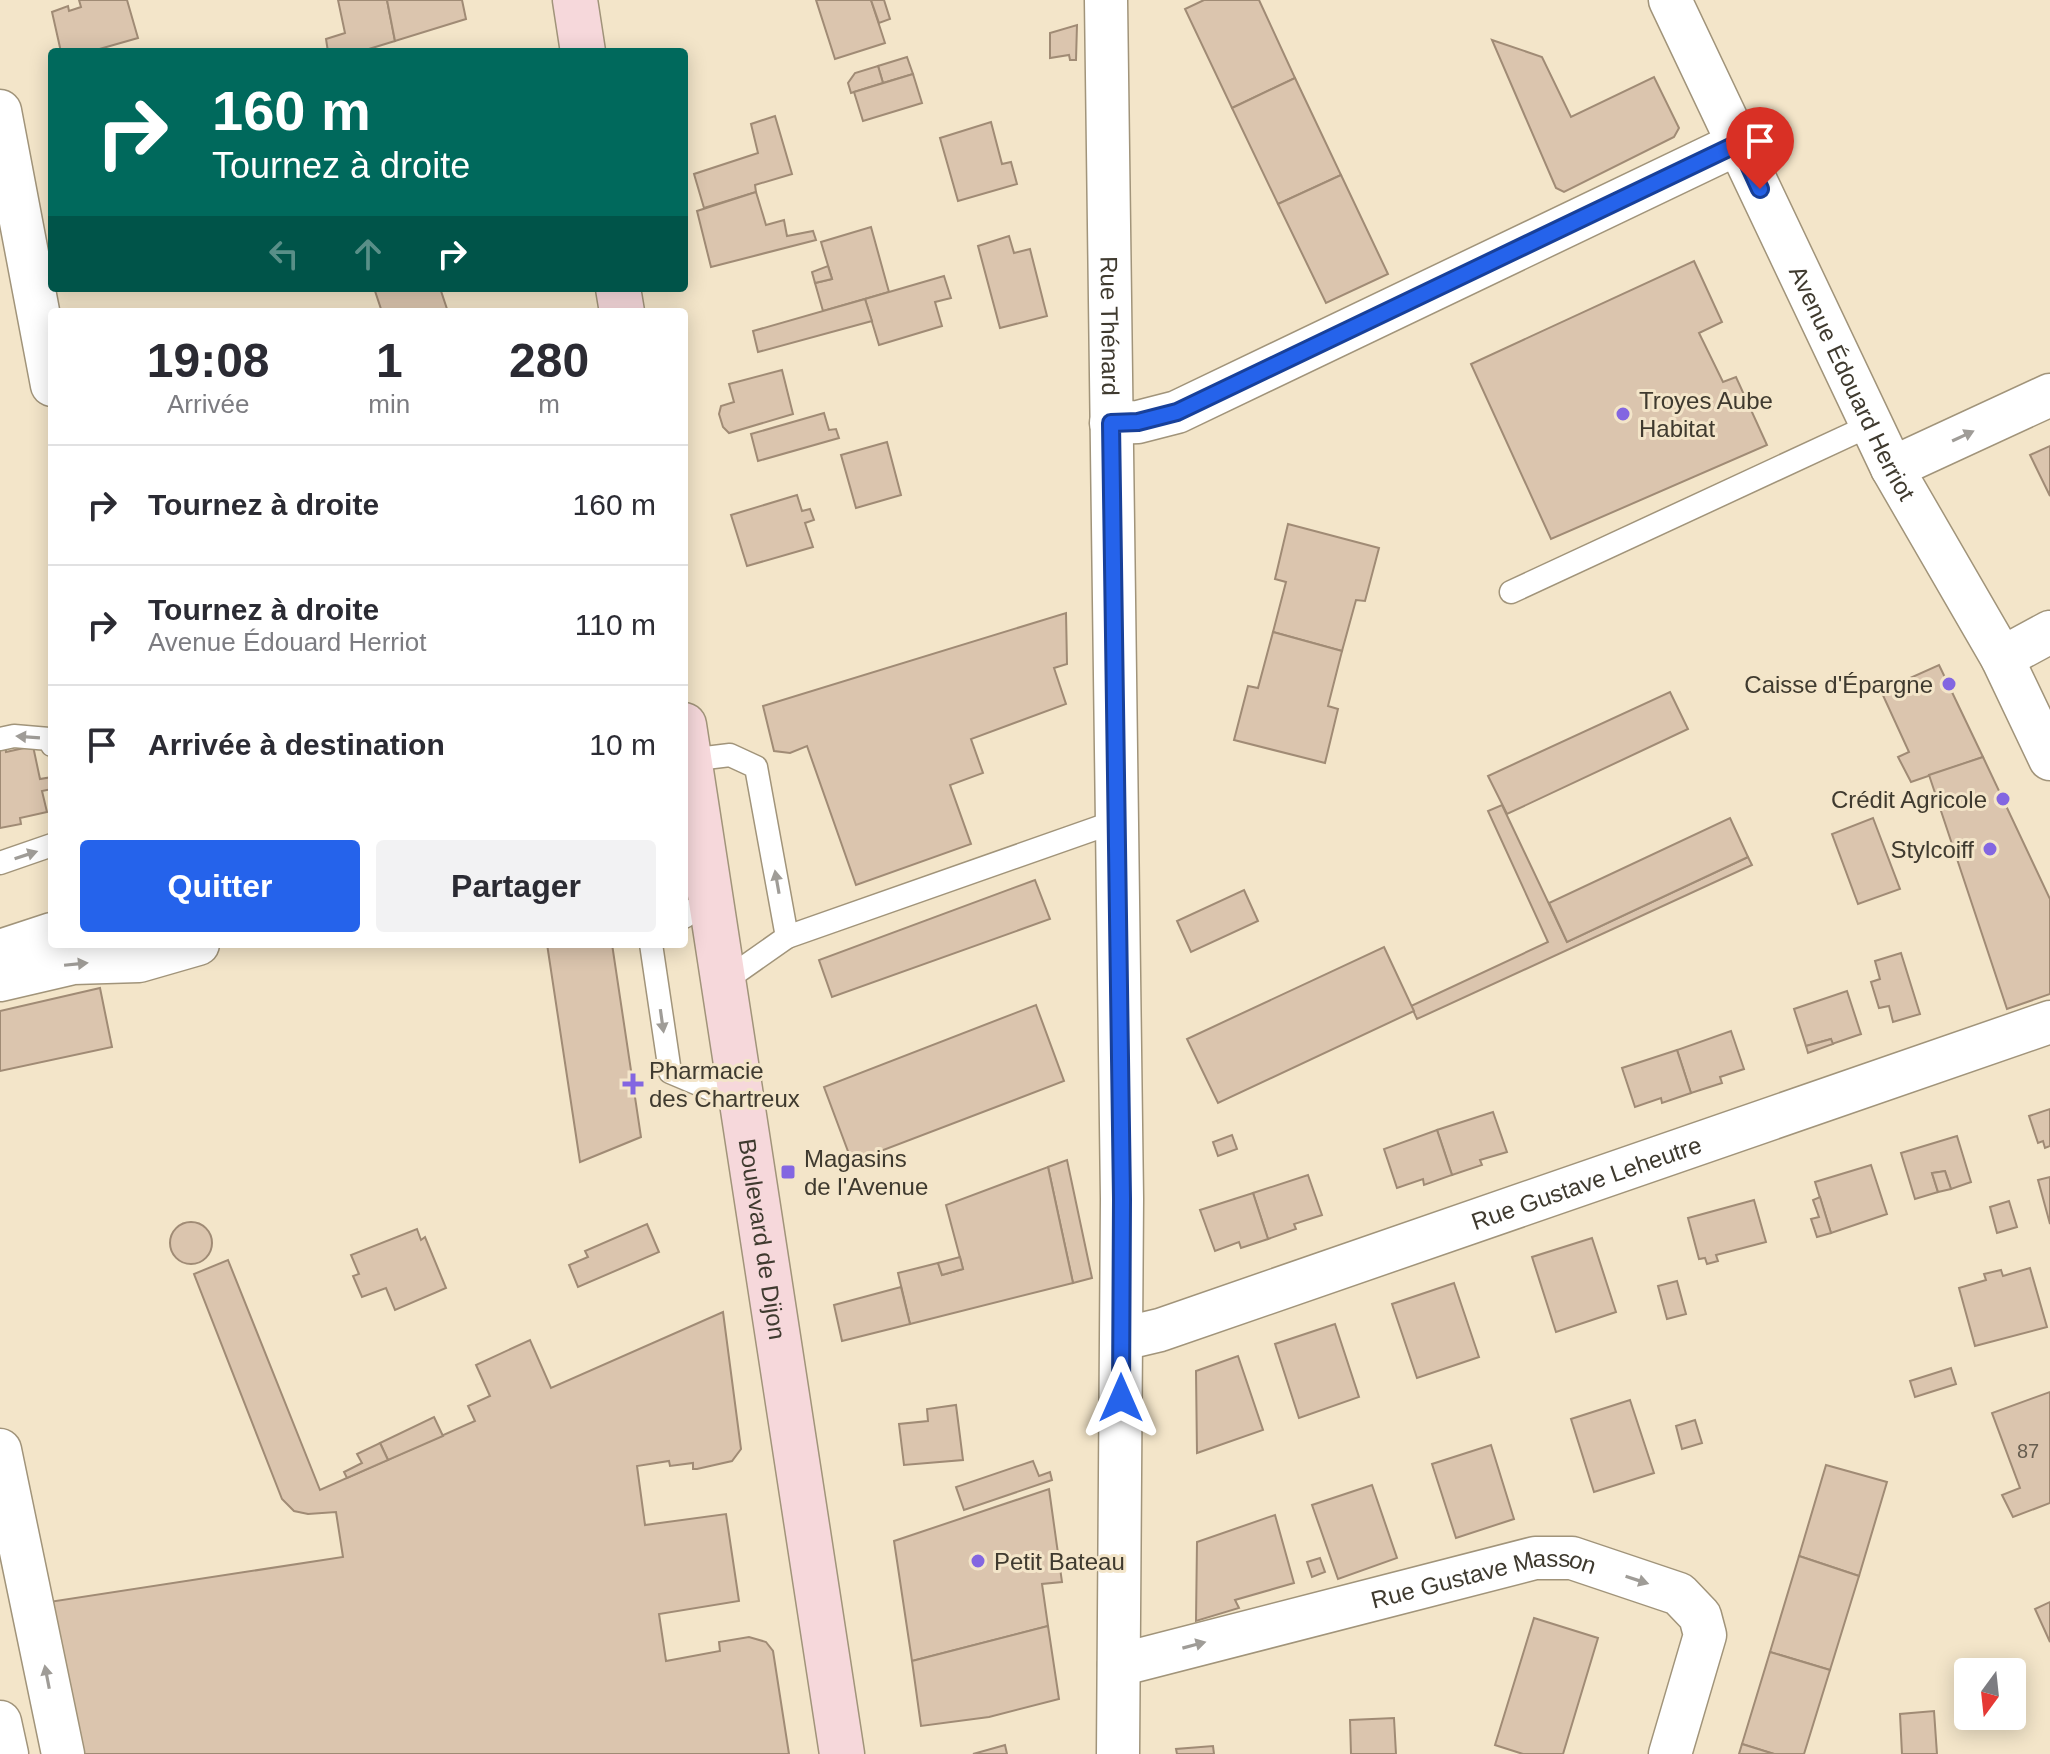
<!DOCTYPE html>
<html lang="fr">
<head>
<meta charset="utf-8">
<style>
	:root { --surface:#fff; --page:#f2f2f3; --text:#2b2b33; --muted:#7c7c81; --line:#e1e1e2; --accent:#2563eb }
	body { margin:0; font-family:Arial,sans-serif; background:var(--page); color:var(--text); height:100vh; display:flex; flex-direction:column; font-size:30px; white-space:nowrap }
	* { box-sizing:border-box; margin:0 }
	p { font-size:26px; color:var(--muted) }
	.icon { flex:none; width:44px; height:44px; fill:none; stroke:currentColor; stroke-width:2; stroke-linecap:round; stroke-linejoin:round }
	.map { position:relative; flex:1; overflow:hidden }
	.side { position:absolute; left:48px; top:308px; width:640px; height:640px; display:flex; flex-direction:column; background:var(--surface); border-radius:8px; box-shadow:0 4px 20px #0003 }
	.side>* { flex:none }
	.guide { position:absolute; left:48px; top:48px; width:640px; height:244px; border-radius:8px; box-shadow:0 4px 20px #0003; background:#00695c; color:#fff; overflow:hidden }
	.needle { width:52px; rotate:195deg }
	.fabs { position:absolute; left:1954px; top:1658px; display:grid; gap:16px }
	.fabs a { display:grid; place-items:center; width:72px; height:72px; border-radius:8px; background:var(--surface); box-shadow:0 4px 20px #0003; font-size:40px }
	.pin { position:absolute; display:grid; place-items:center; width:68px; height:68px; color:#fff; margin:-82px -34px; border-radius:50% 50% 50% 0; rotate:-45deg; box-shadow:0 0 8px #0007 }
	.pin .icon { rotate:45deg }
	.me { position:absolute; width:88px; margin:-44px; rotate:0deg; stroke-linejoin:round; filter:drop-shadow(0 0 6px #0008) }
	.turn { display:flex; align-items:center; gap:28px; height:168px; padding:0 32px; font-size:36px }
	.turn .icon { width:104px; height:104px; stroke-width:2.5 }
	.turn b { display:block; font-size:56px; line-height:68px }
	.lanes { display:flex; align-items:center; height:76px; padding:0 32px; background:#0003; justify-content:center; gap:40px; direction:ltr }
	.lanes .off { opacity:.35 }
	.eta { display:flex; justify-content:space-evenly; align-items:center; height:136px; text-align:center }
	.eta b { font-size:48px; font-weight:700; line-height:56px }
	.cta { display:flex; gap:16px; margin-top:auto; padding:16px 32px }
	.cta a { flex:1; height:92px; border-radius:8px; background:var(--accent); color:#fff; font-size:32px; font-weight:700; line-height:92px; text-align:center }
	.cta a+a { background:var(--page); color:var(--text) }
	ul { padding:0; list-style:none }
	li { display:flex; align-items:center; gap:24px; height:120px; padding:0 32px; border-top:2px solid var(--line) }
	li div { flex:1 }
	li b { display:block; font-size:30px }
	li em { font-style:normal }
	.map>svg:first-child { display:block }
</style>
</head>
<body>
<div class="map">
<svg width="2050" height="1754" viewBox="0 0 2050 1754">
	<rect width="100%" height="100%" fill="#f3e5c9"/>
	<g fill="#dbc5ae" stroke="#a08b75" stroke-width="2">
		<polygon points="79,0 127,0 138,38 89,52 61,52 52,12 68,6 69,11 81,7"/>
		<polygon points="338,0 387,0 395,41 359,52 328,52 326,39 345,33"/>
		<polygon points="387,0 462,0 466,19 395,41"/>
		<polygon points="816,0 871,0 885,43 835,59"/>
		<polygon points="871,0 884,0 890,19 879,23"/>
		<polygon points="1204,0 1259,0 1295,78 1232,108 1185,9"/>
		<polygon points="1077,25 1076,60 1070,60 1069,55 1050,58 1050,33"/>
		<polygon points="1492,40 1542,57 1571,117 1654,77 1679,128 1674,137 1564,192 1556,188"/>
		<polygon points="907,57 913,74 883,83 878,66"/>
		<polygon points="878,66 883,83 851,93 848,83 855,73"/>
		<polygon points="913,74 922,103 863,121 854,92"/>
		<polygon points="1295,78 1341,175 1278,204 1232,108"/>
		<polygon points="775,116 792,174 755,185 756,192 704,208 694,174 758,153 751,124"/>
		<polygon points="991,122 1002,164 1011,162 1017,184 958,201 940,138"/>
		<polygon points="1341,175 1388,274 1326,303 1278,204"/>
		<polygon points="756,192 766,225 784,220 787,236 813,231 816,240 711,267 697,211"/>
		<polygon points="871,227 889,292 823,311 815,283 832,279 821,242"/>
		<polygon points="1009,236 1014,253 1030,249 1047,316 1000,328 978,246"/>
		<polygon points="1694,261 1722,322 1699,333 1723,382 1736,377 1767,445 1551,539 1471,364"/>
		<polygon points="828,266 832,279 815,283 812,272"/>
		<polygon points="944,276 951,298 935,302 942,326 879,345 865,299"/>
		<polygon points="374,288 440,288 448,312 382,312"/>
		<polygon points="865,299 872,321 758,352 753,331"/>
		<polygon points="782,370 793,414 729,433 723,427 719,414 721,406 734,402 729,384"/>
		<polygon points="824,413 829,430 836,429 839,438 758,461 751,434"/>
		<polygon points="887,442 901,495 856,508 841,455"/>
		<polygon points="2050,446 2050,496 2030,455"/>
		<polygon points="797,495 802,511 810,509 814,520 805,523 813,547 747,566 731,515"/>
		<polygon points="1288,524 1379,548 1365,601 1356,600 1342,651 1273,632 1286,582 1275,579"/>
		<polygon points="1066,613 1067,664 1054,668 1066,704 971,739 983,773 950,785 971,844 856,885 807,746 790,753 774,751 763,706"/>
		<polygon points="1273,632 1342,651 1328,706 1338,709 1325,763 1234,740 1248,686 1258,688"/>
		<polygon points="1939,665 1983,757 1911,782 1898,757 1909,752 1881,691"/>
		<polygon points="1670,692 1688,729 1507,814 1488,776"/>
		<polygon points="5,745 6,752 33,746 40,779 52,777 52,789 42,791 47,812 20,818 21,824 0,828 0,746"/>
		<polygon points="1983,757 2050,899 2050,994 2007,1009 1929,775"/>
		<polygon points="1502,805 1567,942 1748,857 1752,865 1417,1019 1411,1006 1548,942 1488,811"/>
		<polygon points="1730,818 1748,857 1567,942 1549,903"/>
		<polygon points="1873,818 1900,889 1858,904 1832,834"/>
		<polygon points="1035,880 1050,919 832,997 819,960"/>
		<polygon points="1244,890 1258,921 1191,952 1177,921"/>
		<polygon points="547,944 612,944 641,1137 580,1162"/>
		<polygon points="1384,947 1414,1011 1218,1103 1187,1039"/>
		<polygon points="1901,953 1920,1014 1893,1022 1889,1006 1879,1008 1871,982 1880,979 1875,961"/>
		<polygon points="100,988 112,1047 0,1071 0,1011"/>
		<polygon points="1847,991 1861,1034 1832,1044 1831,1039 1806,1046 1794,1009"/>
		<polygon points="1036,1005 1064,1081 852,1162 824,1087"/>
		<polygon points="1731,1031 1744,1069 1720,1077 1722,1083 1691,1093 1677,1050"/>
		<polygon points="1831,1039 1833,1044 1808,1053 1806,1046"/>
		<polygon points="1677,1050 1691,1093 1662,1103 1661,1098 1635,1107 1622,1068"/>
		<polygon points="2050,1109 2050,1146 2045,1148 2043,1141 2038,1143 2029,1116"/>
		<polygon points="1493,1112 1507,1152 1480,1160 1482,1165 1452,1175 1437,1130"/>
		<polygon points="1437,1130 1452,1175 1424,1185 1423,1179 1397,1188 1384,1149"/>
		<polygon points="1232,1135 1237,1149 1218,1156 1213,1142"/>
		<polygon points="1957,1136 1971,1182 1951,1189 1945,1171 1932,1173 1938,1192 1915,1199 1901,1153"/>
		<polygon points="1067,1160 1092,1278 1073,1283 1048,1167"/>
		<polygon points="1871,1165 1887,1214 1831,1233 1815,1182"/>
		<polygon points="1048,1167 1073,1283 910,1324 898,1273 938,1263 942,1275 963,1269 946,1205"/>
		<polygon points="1945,1171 1951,1189 1938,1192 1932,1173"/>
		<polygon points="1308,1175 1322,1215 1294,1224 1296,1229 1268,1239 1253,1193"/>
		<polygon points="2050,1177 2050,1224 2038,1180"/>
		<polygon points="1253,1193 1268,1239 1241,1248 1239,1242 1215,1251 1200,1210"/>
		<polygon points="1820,1197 1831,1233 1817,1237 1811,1219 1819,1217 1813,1200"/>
		<polygon points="1754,1200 1766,1242 1716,1255 1718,1261 1707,1264 1705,1258 1699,1259 1688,1218"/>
		<polygon points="2009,1201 2017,1227 1997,1233 1990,1207"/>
		<circle cx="191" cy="1243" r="21"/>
		<polygon points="647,1224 659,1252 578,1287 569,1265 588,1257 585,1251"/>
		<polygon points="417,1229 421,1240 425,1237 446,1288 395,1310 386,1288 362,1297 353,1276 359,1274 351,1255"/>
		<polygon points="1592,1238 1616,1312 1556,1332 1532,1257"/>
		<polygon points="960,1257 963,1269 942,1275 938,1263"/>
		<polygon points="228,1260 320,1490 475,1421 468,1406 490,1396 476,1365 530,1340 551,1388 723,1312 741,1449 732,1461 697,1469 693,1469 693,1463 670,1466 669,1461 637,1466 645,1525 726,1514 739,1601 659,1614 666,1661 720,1651 719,1642 749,1637 766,1642 773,1651 789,1754 81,1754 49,1602 343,1557 336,1512 308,1514 294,1511 282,1499 194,1274"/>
		<polygon points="2030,1268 2047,1327 1975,1346 1959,1288 1986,1280 1984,1274 2001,1270 2003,1276"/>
		<polygon points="1677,1281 1686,1314 1667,1319 1658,1286"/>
		<polygon points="1454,1283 1479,1357 1417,1378 1392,1304"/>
		<polygon points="901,1287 910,1324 842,1341 834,1305"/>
		<polygon points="1335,1324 1359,1397 1299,1418 1275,1344"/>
		<polygon points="1238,1356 1263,1430 1197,1453 1196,1371"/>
		<polygon points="1951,1368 1956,1384 1915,1397 1910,1381"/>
		<polygon points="2050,1392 2050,1503 2013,1517 2002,1495 2020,1488 1992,1413"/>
		<polygon points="1630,1400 1654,1473 1594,1492 1571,1419"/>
		<polygon points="956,1405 963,1460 904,1465 899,1424 928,1421 927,1409"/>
		<polygon points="434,1417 443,1436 388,1460 380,1443"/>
		<polygon points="1695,1420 1702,1443 1682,1449 1676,1426"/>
		<polygon points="380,1443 388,1460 347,1478 344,1472 362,1463 357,1454"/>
		<polygon points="1491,1445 1514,1519 1456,1538 1432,1464"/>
		<polygon points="1033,1461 1039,1476 1050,1472 1052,1480 964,1510 956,1487"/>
		<polygon points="1826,1465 1887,1482 1859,1576 1799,1556"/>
		<polygon points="1372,1485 1397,1558 1338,1579 1312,1505"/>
		<polygon points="1049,1489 1062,1582 1042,1584 1048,1626 912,1661 894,1541"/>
		<polygon points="1275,1515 1294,1583 1235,1600 1239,1608 1196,1621 1197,1542"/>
		<polygon points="1799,1556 1859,1576 1830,1670 1770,1652"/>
		<polygon points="1320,1558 1325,1572 1312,1577 1307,1562"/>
		<polygon points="2050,1602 2050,1642 2035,1609"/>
		<polygon points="1534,1618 1598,1638 1563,1754 1523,1754 1495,1745"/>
		<polygon points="1048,1626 1059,1699 989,1717 921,1726 912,1661"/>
		<polygon points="1770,1652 1830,1670 1804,1754 1774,1754 1742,1744"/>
		<polygon points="1934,1711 1937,1754 1902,1754 1900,1714"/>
		<polygon points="1394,1718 1396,1754 1351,1754 1350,1720"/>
		<polygon points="1742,1744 1774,1754 1739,1754"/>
		<polygon points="1005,1745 1007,1754 973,1754"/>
		<polygon points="1213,1746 1214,1754 1177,1754 1176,1749"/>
	</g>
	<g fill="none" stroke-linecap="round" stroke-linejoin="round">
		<g stroke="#a1947a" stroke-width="25">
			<g id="service">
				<polyline points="1511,592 1871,425"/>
				<polyline points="0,739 14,736 49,739 52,745"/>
				<polyline points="689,760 730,755 756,767 787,937 723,982"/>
				<polyline points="0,863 52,845"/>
				<polyline points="684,917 710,898"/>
				<polyline points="787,937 1117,821"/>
				<polyline points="651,944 670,1072 741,1102"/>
			</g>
		</g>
		<g stroke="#a1947a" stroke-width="45">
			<g id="minor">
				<path id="s1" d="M1106 0 1122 1199 1118 1754"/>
				<path id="s2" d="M1670 0 1892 468 2002 658 2050 759"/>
				<polyline points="0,111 52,385"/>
				<polyline points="1111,423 1138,422 1177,412 1739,143"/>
				<polyline points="1892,468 2050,395"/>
				<polyline points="2002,658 2050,632"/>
				<polyline points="0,951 52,934"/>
				<polyline points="0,980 73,963 139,961 198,944"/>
				<path id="s3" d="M1122 1339 1160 1330 2050 1022"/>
				<polyline points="0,1450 63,1754"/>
				<path id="s4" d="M1119 1665 1535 1558H1572L1679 1594 1700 1616 1705 1635 1670 1754"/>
				<polyline points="0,1722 7,1754"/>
			</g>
		</g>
		<g stroke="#a1947a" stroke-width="47">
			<g id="secondary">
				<polyline points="575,0 583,52"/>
				<polyline points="618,288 622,312"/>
				<path id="s5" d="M684 725 842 1754"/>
			</g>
		</g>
		<use href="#service" stroke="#fff" stroke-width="22"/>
		<use href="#minor" stroke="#fff" stroke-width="42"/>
		<use href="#secondary" stroke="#f6d8db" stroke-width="44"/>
	</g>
	<defs><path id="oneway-solid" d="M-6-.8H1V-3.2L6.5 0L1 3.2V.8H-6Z" transform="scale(2)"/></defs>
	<g fill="#9f9c97">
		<use href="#oneway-solid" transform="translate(1963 436) rotate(-25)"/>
		<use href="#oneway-solid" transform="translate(28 737) rotate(-176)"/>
		<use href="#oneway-solid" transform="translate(26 855) rotate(-18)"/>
		<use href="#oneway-solid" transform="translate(777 882) rotate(-100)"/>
		<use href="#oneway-solid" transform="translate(76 964) rotate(-6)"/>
		<use href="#oneway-solid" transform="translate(662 1021) rotate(82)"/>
		<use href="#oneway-solid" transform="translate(1637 1580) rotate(18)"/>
		<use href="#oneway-solid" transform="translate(1194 1645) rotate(-15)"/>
		<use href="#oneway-solid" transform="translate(47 1677) rotate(-101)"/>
	</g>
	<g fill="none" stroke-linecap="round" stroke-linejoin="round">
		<g stroke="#184099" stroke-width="20">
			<polyline id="route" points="1121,1398 1122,1199 1111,423 1138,422 1177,412 1739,143 1760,189"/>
		</g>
		<use href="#route" stroke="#2563eb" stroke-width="14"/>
	</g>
	<g fill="#8366e1" stroke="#f3e5c9" stroke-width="3">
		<circle cx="1623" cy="414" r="8"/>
		<circle cx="1949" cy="684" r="8"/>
		<circle cx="2003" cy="799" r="8"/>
		<circle cx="1990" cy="849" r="8"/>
		<path d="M629 1072h8v8h8v8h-8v8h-8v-8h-8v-8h8z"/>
		<rect x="780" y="1164" width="16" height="16" rx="4"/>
		<circle cx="978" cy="1561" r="8"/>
	</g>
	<g text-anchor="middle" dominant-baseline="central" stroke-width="6" stroke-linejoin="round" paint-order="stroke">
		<g font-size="20" fill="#665d4f">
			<text x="2028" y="1451">87</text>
		</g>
		<g font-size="24" fill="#3f3a2f" stroke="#f3e5c9">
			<text stroke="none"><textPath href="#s1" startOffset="326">Rue Thénard</textPath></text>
			<text stroke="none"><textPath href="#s2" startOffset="424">Avenue Édouard Herriot</textPath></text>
			<text stroke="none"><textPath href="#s3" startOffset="490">Rue Gustave Leheutre</textPath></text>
			<text stroke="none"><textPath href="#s5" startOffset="520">Boulevard de Dijon</textPath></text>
			<text stroke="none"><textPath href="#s4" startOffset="376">Rue Gustave Masson</textPath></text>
		</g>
		<g font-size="24" fill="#3f3a2f" stroke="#f3e5c9" text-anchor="start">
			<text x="1639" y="400">Troyes Aube<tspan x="1639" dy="28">Habitat</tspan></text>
			<text x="1933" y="684" text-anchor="end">Caisse d'Épargne</text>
			<text x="1987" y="799" text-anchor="end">Crédit Agricole</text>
			<text x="1974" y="849" text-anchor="end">Stylcoiff</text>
			<text x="649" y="1070">Pharmacie<tspan x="649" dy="28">des Chartreux</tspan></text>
			<text x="804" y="1158">Magasins<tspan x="804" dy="28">de l'Avenue</tspan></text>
			<text x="994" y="1561">Petit Bateau</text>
		</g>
	</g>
</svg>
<div class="fabs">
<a><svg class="needle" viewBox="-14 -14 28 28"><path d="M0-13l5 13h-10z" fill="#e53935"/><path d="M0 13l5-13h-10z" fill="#7c7c81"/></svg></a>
</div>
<div class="pin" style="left:1760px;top:189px;background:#d93025"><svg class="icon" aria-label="arrive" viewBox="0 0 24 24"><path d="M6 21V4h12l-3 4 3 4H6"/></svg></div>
<svg class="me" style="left:1121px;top:1398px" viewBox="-20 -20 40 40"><path d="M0-17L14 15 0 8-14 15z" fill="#2563eb" stroke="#fff" stroke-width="4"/></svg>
<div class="guide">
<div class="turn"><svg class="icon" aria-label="right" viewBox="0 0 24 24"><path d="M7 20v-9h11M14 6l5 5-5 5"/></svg><div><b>160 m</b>Tournez à droite</div></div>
<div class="lanes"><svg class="icon off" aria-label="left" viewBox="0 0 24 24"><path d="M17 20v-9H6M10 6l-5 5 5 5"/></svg><svg class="icon off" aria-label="ahead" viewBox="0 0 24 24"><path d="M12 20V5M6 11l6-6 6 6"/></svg><svg class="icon" aria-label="right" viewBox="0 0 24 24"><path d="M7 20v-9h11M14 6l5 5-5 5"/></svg></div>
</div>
<section class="side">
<div class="eta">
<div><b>19:08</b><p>Arrivée</p></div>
<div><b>1</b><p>min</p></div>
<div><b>280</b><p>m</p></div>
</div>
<ul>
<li><svg class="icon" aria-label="right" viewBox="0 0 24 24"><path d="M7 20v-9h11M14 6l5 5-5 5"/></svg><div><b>Tournez à droite</b></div><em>160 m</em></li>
<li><svg class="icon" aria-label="right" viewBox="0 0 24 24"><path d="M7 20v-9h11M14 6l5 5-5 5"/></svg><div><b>Tournez à droite</b><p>Avenue Édouard Herriot</p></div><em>110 m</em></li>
<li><svg class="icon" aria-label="arrive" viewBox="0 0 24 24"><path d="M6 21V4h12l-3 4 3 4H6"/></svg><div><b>Arrivée à destination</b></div><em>10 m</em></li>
</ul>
<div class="cta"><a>Quitter</a><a>Partager</a></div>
</section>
</div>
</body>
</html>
